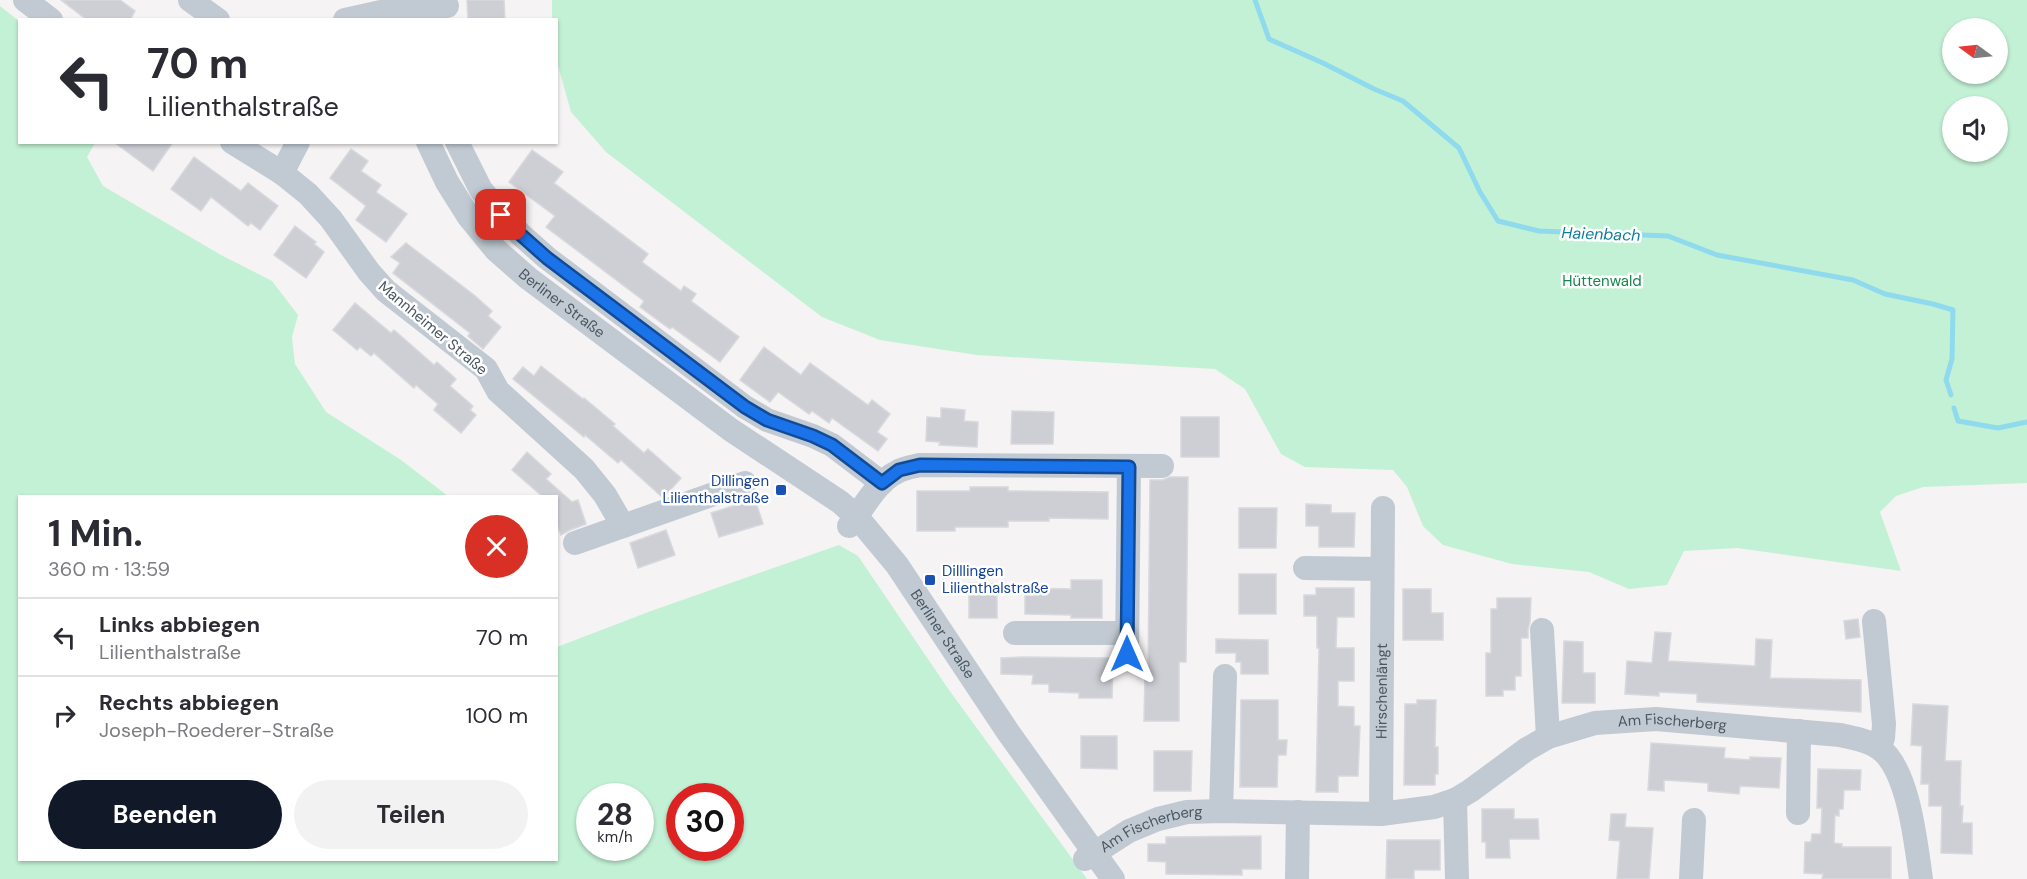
<!DOCTYPE html>
<html lang="de">
<head>
<meta charset="utf-8">
<style>
	:root { --surface:#fff; --page:#f2f2f3; --text:#2b2b33; --muted:#7c7c81; --line:#e1e1e2; --accent:#111827 }
	body { margin:0; font-family:"DM Sans",sans-serif; background:var(--page); color:var(--text); height:100vh; display:flex; flex-direction:column; font-size:22px; white-space:nowrap }
	* { box-sizing:border-box; margin:0 }
	p { font-size:20px; color:var(--muted) }
	.icon { flex:none; width:33px; height:33px; fill:none; stroke:currentColor; stroke-width:2; stroke-linecap:round; stroke-linejoin:round }
	.map { position:relative; flex:1; overflow:hidden }
	.drawer { position:absolute; left:18px; top:495px; width:540px; height:366px; display:flex; flex-direction:column; background:var(--surface); border-radius:0px; box-shadow:0 2px 4px #0004 }
	.drawer>* { flex:none }
	.banner { position:absolute; left:18px; top:18px; width:540px; height:126px; border-radius:0px; box-shadow:0 2px 4px #0004; background:#fff; color:var(--text); overflow:hidden }
	.needle { width:39px; rotate:285deg }
	.tools { position:absolute; left:1942px; top:18px; display:grid; gap:12px }
	.tools a { display:grid; place-items:center; width:66px; height:66px; border-radius:50%; background:var(--surface); box-shadow:0 2px 4px #0004; font-size:30px }
	.speed { position:absolute; left:576px; top:783px; display:flex; gap:12px; font-size:30px; font-weight:700; text-align:center }
	.speed>* { display:grid; place-content:center; width:78px; height:78px; border-radius:50%; background:var(--surface); box-shadow:0 2px 4px #0004; line-height:1 }
	.speed small { font-size:15px; font-weight:400 }
	.speed .limit { border:9px solid #d22; background:#fff; color:#111 }
	.pin { position:absolute; display:grid; place-items:center; width:51px; height:51px; color:#fff; margin:-26px; border-radius:12px; box-shadow:0 3px 9px #0006 }
	.me { position:absolute; width:66px; margin:-33px; rotate:0deg; stroke-linejoin:round; filter:drop-shadow(0 0 4px #0008) }
	.turn { display:flex; align-items:center; gap:21px; height:126px; padding:0 30px; font-size:27px }
	.turn .icon { width:78px; height:78px; stroke-width:2.5 }
	.turn b { display:block; font-size:42px; line-height:51px }
	.round { display:grid; place-items:center; flex:none; width:63px; height:63px; border-radius:32px; background:var(--page) }
	.headline { display:flex; align-items:center; justify-content:space-between; height:102px; padding:0 30px }
	h1 { font-size:36px; font-weight:700; line-height:45px }
	.button { display:flex; gap:12px; margin-top:auto; padding:12px 30px }
	.button a { flex:1; height:69px; border-radius:36px; background:var(--accent); color:#fff; font-size:24px; font-weight:700; line-height:69px; text-align:center }
	.button a+a { background:var(--page); color:var(--text) }
	ul { padding:0; list-style:none }
	li { display:flex; align-items:center; gap:18px; height:78px; padding:0 30px; border-top:2px solid var(--line) }
	li div { flex:1 }
	li b { display:block; font-size:22px }
	li em { font-style:normal }
	.map>svg:first-child { display:block }
</style>
</head>
<body>
<div class="map">
<svg width="2027" height="879" viewBox="0 0 2027 879">
	<rect width="100%" height="100%" fill="#f5f3f3"/>
	<g fill="#c3f1d5" fill-rule="evenodd">
		<path d="M552 0H2027V483L1923 487 1896 496 1880 512 1901 571 1737 548 1684 551 1667 585 1629 589 1589 572 1512 564 1443 545 1423 526 1407 487 1393 470 1305 467 1281 454 1245 389 1215 369 977 355 880 340 822 317 606 152 571 112 557 62 556 20 552 19ZM1953 28H1998V74H1953ZM1953 106H1998V152H1953Z"/>
		<path d="M0 6 19 21 20 142 95 143 87 157 103 186 221 255 272 281 298 315 292 337 295 364 326 412 401 460 448 496H20V860H556L557 647 651 611 839 545 858 556 949 690 1087 879H0ZM590 796H640V848H590ZM680 796H730V848H680Z"/>
	</g>
	<g fill="none" stroke-linecap="round" stroke-linejoin="round">
		<g stroke="#90daee" stroke-width="5">
			<polyline points="1255,0 1269,39 1323,63 1374,89 1403,101 1459,148 1480,192 1498,221 1539,231 1668,236 1717,255 1853,280 1885,294 1933,304 1953,310 1952,359 1946,380 1951,395"/>
			<polyline points="1954,408 1958,421 1998,428 2027,422"/>
		</g>
	</g>
	<g fill="#cdcfd5" stroke="#d7d9de" stroke-width="1.5">
		<polygon points="61,0 120,0 135,11 130,20 87,20"/>
		<polygon points="467,0 504,0 505,20 468,20"/>
		<polygon points="114,142 173,142 153,171"/>
		<polygon points="351,149 368,161 361,171 381,185 376,192 407,214 386,242 356,220 366,206 330,178"/>
		<polygon points="532,150 563,172 554,183 648,254 642,262 681,291 684,286 696,294 691,301 739,337 720,362 672,327 670,329 640,307 644,301 546,227 555,216 509,182"/>
		<polygon points="194,157 241,191 248,183 278,206 260,230 251,223 248,226 211,197 201,211 171,189"/>
		<polygon points="295,226 316,242 314,244 324,252 306,278 274,255"/>
		<polygon points="406,243 474,295 492,311 488,316 501,327 483,349 468,336 470,333 393,273 400,263 391,257"/>
		<polygon points="355,303 391,333 394,330 434,365 437,362 456,379 450,386 473,406 470,410 476,415 461,433 434,410 438,404 416,385 414,388 374,353 371,356 360,347 357,350 333,330"/>
		<polygon points="764,347 801,375 810,363 868,405 872,400 890,414 877,432 887,439 878,451 832,418 829,423 812,411 809,414 778,392 770,402 740,380"/>
		<polygon points="541,366 583,399 584,398 615,424 613,426 644,453 648,449 681,478 665,496 662,497 621,460 618,463 585,435 584,437 513,379 523,367 534,376"/>
		<polygon points="941,408 965,410 964,421 978,422 977,447 939,445 940,442 926,441 927,417 941,418"/>
		<polygon points="1012,411 1054,412 1053,444 1011,444"/>
		<rect x="1181" y="417" width="38" height="40"/>
		<polygon points="527,452 551,474 546,479 572,502 578,500 586,524 570,530 561,535 556,522 556,496 542,496 512,470"/>
		<polygon points="1170,477 1188,477 1186,662 1179,662 1179,721 1144,721 1145,676 1148,676 1150,480 1163,480"/>
		<polygon points="970,487 1008,487 1008,491 1108,492 1108,519 1049,518 1049,521 1008,521 1008,527 955,527 955,531 917,531 917,491 970,491"/>
		<polygon points="755,499 763,524 719,537 711,513"/>
		<polygon points="1306,504 1331,505 1331,513 1355,513 1354,547 1319,547 1319,526 1306,526"/>
		<polygon points="1239,508 1277,508 1276,548 1239,548"/>
		<polygon points="666,530 675,555 638,568 630,543"/>
		<rect x="1239" y="574" width="37" height="40"/>
		<polygon points="1071,580 1102,580 1102,618 1071,618 1071,615 1025,614 1025,588 1071,589"/>
		<polygon points="969,583 997,584 997,618 969,618"/>
		<polygon points="1316,588 1354,588 1354,617 1337,617 1336,648 1354,648 1354,681 1338,681 1338,706 1354,707 1354,726 1360,726 1358,776 1338,776 1338,792 1316,792 1319,648 1317,648 1317,616 1304,616 1304,595 1316,595"/>
		<polygon points="1403,589 1431,589 1431,613 1443,613 1443,640 1403,640"/>
		<polygon points="1497,598 1531,598 1530,622 1528,630 1528,638 1521,638 1521,676 1515,676 1515,690 1503,690 1503,696 1486,696 1486,653 1491,653 1491,609 1497,609"/>
		<polygon points="1858,619 1860,637 1846,639 1844,621"/>
		<polygon points="1655,632 1671,633 1668,661 1755,666 1756,639 1772,640 1770,678 1861,680 1861,712 1697,702 1697,694 1659,692 1659,696 1625,694 1627,661 1652,663"/>
		<polygon points="1216,639 1268,640 1268,674 1241,674 1241,662 1236,662 1236,653 1216,653"/>
		<polygon points="1564,641 1583,642 1583,673 1595,673 1595,703 1562,703"/>
		<polygon points="1024,657 1113,658 1112,698 1079,698 1079,693 1049,692 1049,684 1032,684 1033,675 1001,674 1001,658"/>
		<polygon points="1241,700 1278,700 1278,740 1287,740 1286,755 1278,755 1277,787 1240,787"/>
		<polygon points="1417,700 1436,700 1435,747 1438,747 1438,774 1435,774 1435,785 1404,785 1405,704 1417,704"/>
		<polygon points="1913,704 1948,706 1945,761 1961,761 1960,806 1963,806 1962,823 1972,823 1972,854 1941,853 1942,806 1929,806 1929,784 1921,784 1922,746 1911,745"/>
		<polygon points="1081,736 1117,736 1117,769 1081,768"/>
		<polygon points="1651,743 1725,748 1724,758 1750,760 1750,757 1781,758 1779,788 1740,786 1739,794 1708,791 1708,783 1664,780 1664,791 1648,790"/>
		<polygon points="1154,751 1192,751 1191,791 1154,791"/>
		<polygon points="1818,769 1861,770 1860,790 1844,790 1843,809 1839,809 1839,816 1835,815 1834,843 1842,844 1842,847 1891,847 1891,879 1822,879 1823,874 1804,873 1805,842 1811,842 1812,834 1821,834 1822,808 1817,808"/>
		<polygon points="1482,809 1514,809 1514,819 1538,819 1539,839 1509,839 1510,858 1486,858 1486,842 1482,842"/>
		<polygon points="1611,814 1626,814 1625,827 1653,828 1649,879 1617,879 1620,841 1609,840"/>
		<polygon points="1261,836 1261,869 1242,869 1242,875 1166,874 1166,862 1148,861 1148,844 1166,844 1166,837"/>
		<polygon points="1387,840 1440,840 1440,870 1414,870 1414,879 1386,879"/>
	</g>
	<g fill="none" stroke-linecap="round" stroke-linejoin="round">
		<g stroke="#c1cad2" stroke-width="24">
			<polyline points="25,0 51,20"/>
			<polyline points="190,0 218,20"/>
			<polyline points="345,20 381,12 447,6"/>
			<polyline points="232,142 282,173 308,194 331,219 369,272 386,291 486,369 498,391 584,469 605,495 623,526"/>
			<path id="s1" d="M428 142 447 182 469 217 496 250 528 278 731 430 840 502 857 517 897 565 1008 732 1113 879"/>
			<polyline points="457,142 481,190 520,234 547,258 745,407 767,420 813,436 832,445 882,483"/>
			<polyline points="282,173 298,142"/>
			<path d="M849 526C864 508 876 482 897 472 904 468 912 467 920 465L1162 466"/>
			<polyline points="575,543 745,483"/>
			<polyline points="1305,568 1382,569"/>
			<polyline points="1874,621 1884,724 1883,738 1879,748"/>
			<polyline points="1542,630 1548,737"/>
			<polyline points="1015,633 1127,633"/>
			<polyline points="1127,654 1129,467"/>
			<polyline points="1455,800 1457,879"/>
			<polyline points="1221,811 1225,676"/>
			<polyline points="1798,813 1799,731"/>
			<path id="s2" d="M1381 814 1383 508"/>
			<path id="s3" d="M1085 859 1129 831 1158 819 1187 812 1221 811 1381 814 1434 807 1455 800 1470 791 1527 749 1548 737 1595 723 1656 719 1840 735C1852 738 1868 740 1879 748 1909 769 1916 845 1921 879"/>
			<polyline points="1297,879 1298,812"/>
			<polyline points="1691,879 1694,820"/>
		</g>
	</g>
	<g fill="none" stroke-linecap="round" stroke-linejoin="round">
		<g stroke="#114b97" stroke-width="15">
			<polyline id="route" points="501,215 520,234 547,258 745,407 767,420 813,436 832,445 882,483 899,470 920,465 1129,467 1127,654"/>
		</g>
		<use href="#route" stroke="#1a73e8" stroke-width="10"/>
	</g>
	<g fill="#1a4fb4" stroke="#fff" stroke-width="2">
		<rect x="775" y="484" width="12" height="12" rx="3"/>
		<rect x="924" y="574" width="12" height="12" rx="3"/>
	</g>
	<g text-anchor="middle" dominant-baseline="central" stroke-width="5" stroke-linejoin="round" paint-order="stroke">
		<g font-size="15" fill="#17864f" stroke="#fff">
			<text x="1602" y="281">Hüttenwald</text>
		</g>
		<g font-size="15" fill="#4a5661" stroke="#fff">
			<text stroke="none"><textPath href="#s1" startOffset="213">Berliner Straße</textPath></text>
			<text transform="translate(433 328) rotate(40)">Mannheimer Straße</text>
			<text stroke="none"><textPath href="#s1" startOffset="723">Berliner Straße</textPath></text>
			<text stroke="none"><textPath href="#s2" startOffset="123">Hirschenlängt</textPath></text>
			<text stroke="none"><textPath href="#s3" startOffset="622">Am Fischerberg</textPath></text>
			<text stroke="none"><textPath href="#s3" startOffset="74">Am Fischerberg</textPath></text>
		</g>
		<g font-size="15" fill="#164399" stroke="#fff" text-anchor="end">
			<text x="769" y="481">Dillingen<tspan x="769" dy="17">Lilienthalstraße</tspan></text>
			<text x="942" y="571" text-anchor="start">Dilllingen<tspan x="942" dy="17">Lilienthalstraße</tspan></text>
		</g>
		<g font-size="16" font-style="italic" fill="#0c7c9b" stroke="#fff">
			<text transform="translate(1601 234) rotate(2)">Haienbach</text>
		</g>
	</g>
</svg>
<div class="tools">
<a><svg class="needle" viewBox="-14 -14 28 28"><path d="M0-13l5 13h-10z" fill="#e53935"/><path d="M0 13l5-13h-10z" fill="#7c7c81"/></svg></a>
<a><svg class="icon" aria-label="sound" viewBox="0 0 24 24"><path d="M4 9h4l5-4v14l-5-4H4zM17 9q2 3 0 6"/></svg></a>
</div>
<div class="speed"><div>28<small>km/h</small></div><div class="limit">30</div></div>
<div class="pin" style="left:501px;top:215px;background:#d93025"><svg class="icon" aria-label="arrive" viewBox="0 0 24 24"><path d="M6 21V4h12l-3 4 3 4H6"/></svg></div>
<svg class="me" style="left:1127px;top:654px" viewBox="-20 -20 40 40"><path d="M0-17L14 15 0 8-14 15z" fill="#1a73e8" stroke="#fff" stroke-width="4"/></svg>
<div class="banner">
<div class="turn"><svg class="icon" aria-label="left" viewBox="0 0 24 24"><path d="M17 20v-9H6M10 6l-5 5 5 5"/></svg><div><b>70 m</b>Lilienthalstraße</div></div>
</div>
<section class="drawer">
<div class="headline"><div><h1>1 Min.</h1><p>360 m · 13:59</p></div><a class="round" style="background:#d93025;color:#fff"><svg class="icon" aria-label="close" viewBox="0 0 24 24"><path d="M6 6l12 12M18 6L6 18"/></svg></a></div>
<ul>
<li><svg class="icon" aria-label="left" viewBox="0 0 24 24"><path d="M17 20v-9H6M10 6l-5 5 5 5"/></svg><div><b>Links abbiegen</b><p>Lilienthalstraße</p></div><em>70 m</em></li>
<li><svg class="icon" aria-label="right" viewBox="0 0 24 24"><path d="M7 20v-9h11M14 6l5 5-5 5"/></svg><div><b>Rechts abbiegen</b><p>Joseph-Roederer-Straße</p></div><em>100 m</em></li>
</ul>
<div class="button"><a>Beenden</a><a>Teilen</a></div>
</section>
</div>
</body>
</html>
